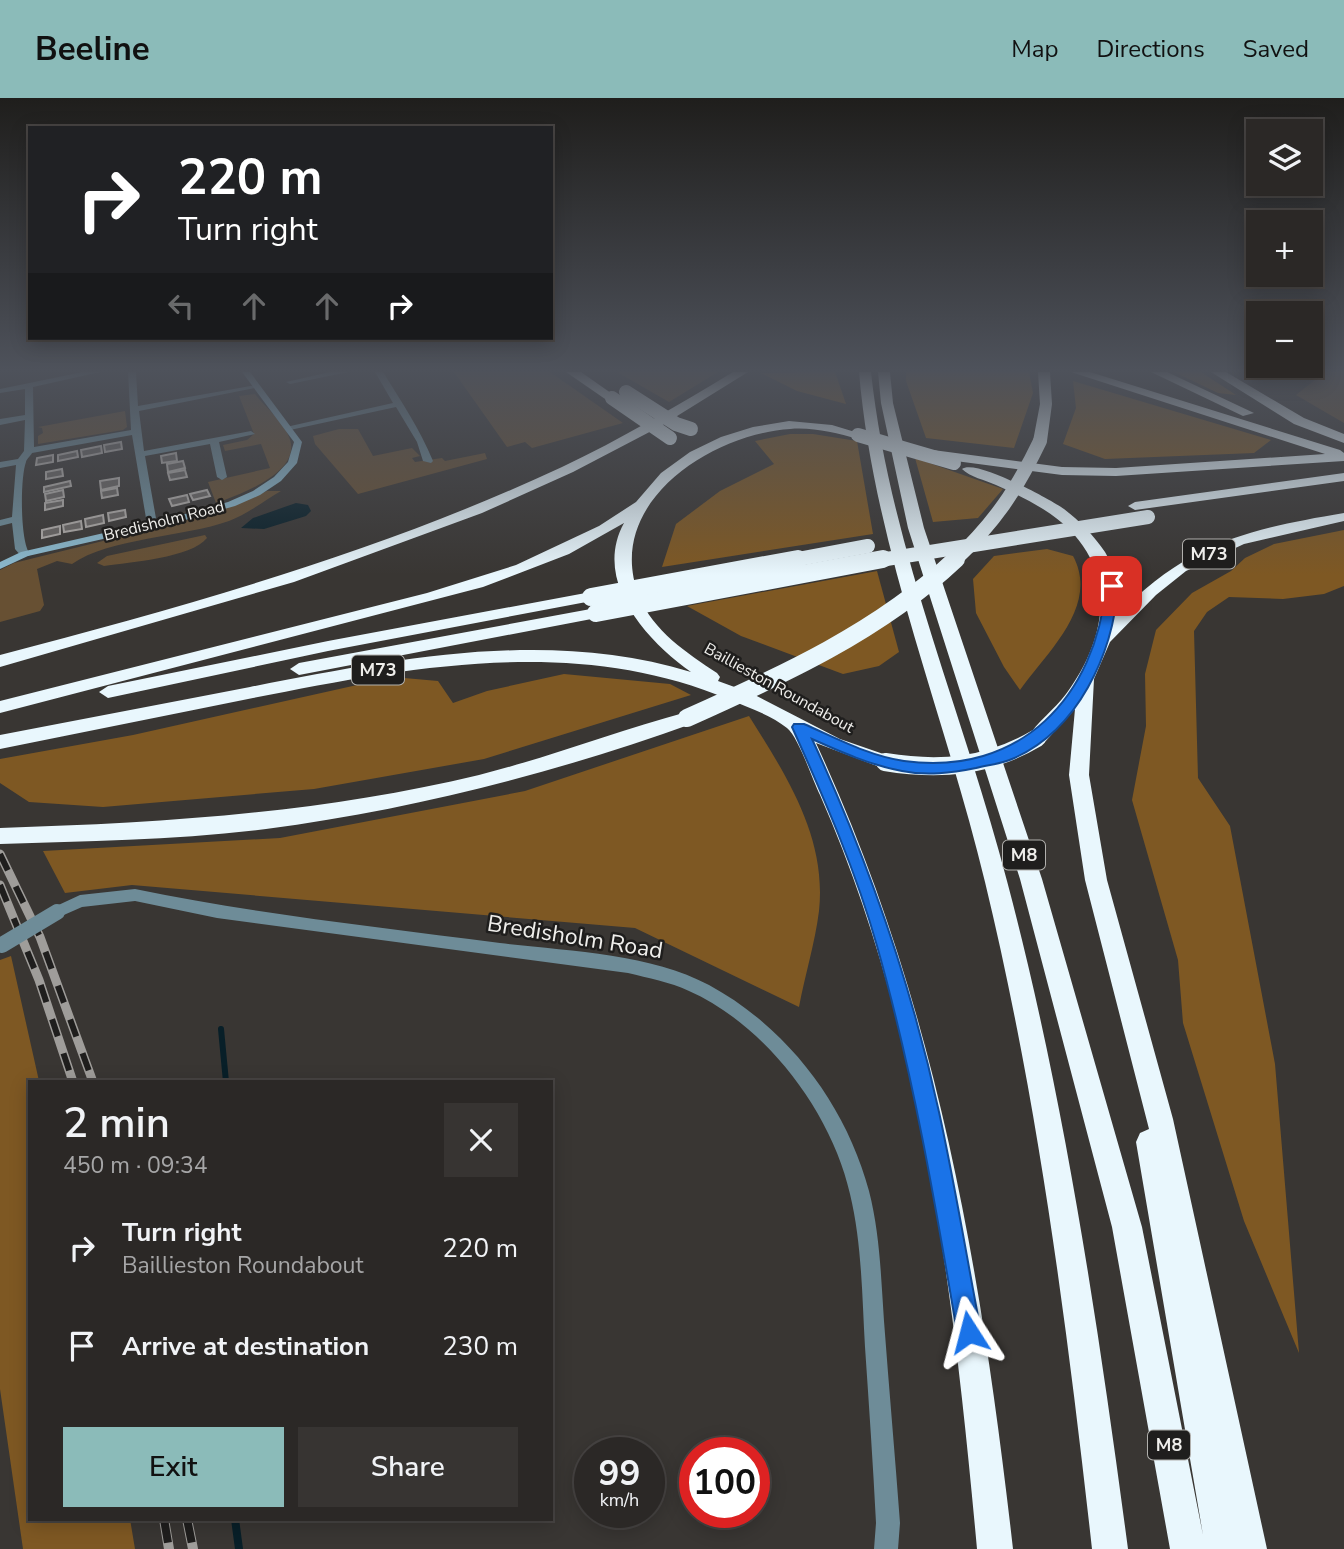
<!DOCTYPE html>
<html lang="en">
<head>
<meta charset="utf-8">
<style>
	:root { --surface:#2b2826; --page:#373432; --text:#f1f3f6; --muted:#a6a6a7; --line:#474443; --accent:#8bbbb9 }
	body { margin:0; font-family:"Nunito Sans",sans-serif; background:var(--page); color:var(--text); height:100vh; display:flex; flex-direction:column; font-size:26px; white-space:nowrap }
	* { box-sizing:border-box; margin:0 }
	p { font-size:23px; color:var(--muted) }
	.icon { flex:none; width:38px; height:38px; fill:none; stroke:currentColor; stroke-width:2; stroke-linecap:round; stroke-linejoin:round }
	.map { position:relative; flex:1; overflow:hidden }
	.drawer { position:absolute; left:28px; top:982px; width:525px; height:441px; display:flex; flex-direction:column; background:var(--surface); border-radius:0px; box-shadow:0 4px 18px #0003,0 0 0 2px var(--line) }
	.drawer>* { flex:none }
	.top-card { position:absolute; left:28px; top:28px; width:525px; height:214px; border-radius:0px; box-shadow:0 4px 18px #0003,0 0 0 2px var(--line); background:#202124; color:#fff; overflow:hidden }
	.buttons { position:absolute; left:1246px; top:21px; display:grid; gap:14px }
	.buttons a { display:grid; place-items:center; width:77px; height:77px; border-radius:0px; background:var(--surface); box-shadow:0 4px 18px #0003,0 0 0 2px var(--line); font-size:35px }
	.speed { position:absolute; left:574px; top:1339px; display:flex; gap:14px; font-size:35px; font-weight:700; text-align:center }
	.speed>* { display:grid; place-content:center; width:91px; height:91px; border-radius:50%; background:var(--surface); box-shadow:0 4px 18px #0003,0 0 0 2px var(--line); line-height:1 }
	.speed small { font-size:18px; font-weight:400 }
	.speed .limit { border:10px solid #d22; background:#fff; color:#111 }
	.pin { position:absolute; display:grid; place-items:center; width:60px; height:60px; color:#fff; margin:-30px; border-radius:14px; box-shadow:0 4px 10px #0006 }
	.me { position:absolute; width:77px; margin:-38px; rotate:351deg; stroke-linejoin:round; filter:drop-shadow(0 0 5px #0008) }
	.turn { display:flex; align-items:center; gap:24px; height:147px; padding:0 35px; font-size:32px }
	.turn .icon { width:91px; height:91px; stroke-width:2.5 }
	.turn b { display:block; font-size:49px; line-height:60px }
	.lanes { display:flex; align-items:center; height:66px; padding:0 35px; background:#0003; justify-content:center; gap:35px; direction:ltr }
	.lanes .off { opacity:.35 }
	.round { display:grid; place-items:center; flex:none; width:74px; height:74px; border-radius:0px; background:var(--page) }
	.headline { display:flex; align-items:center; justify-content:space-between; height:119px; padding:0 35px }
	h1 { font-size:42px; font-weight:600; line-height:52px }
	.action { display:flex; gap:14px; margin-top:auto; padding:14px 35px }
	.action a { flex:1; height:80px; border-radius:0px; background:var(--accent); color:#111; font-size:28px; font-weight:600; line-height:80px; text-align:center }
	.action a+a { background:var(--page); color:var(--text) }
	ul { padding:0; list-style:none }
	li { display:flex; align-items:center; gap:21px; height:98px; padding:0 35px }
	li div { flex:1 }
	li b { display:block; font-size:26px }
	li em { font-style:normal }
	header { display:flex; align-items:center; gap:42px; box-sizing:border-box; height:98px; padding:0 35px; background:var(--accent); color:#111 }
	header strong { font-size:33px }
	nav { display:flex; gap:38px; margin-inline-start:auto; font-size:24px }
	.map>svg:first-child { display:block }
</style>
</head>
<body>
<header>
<strong>Beeline</strong>
<nav><a>Map</a><a>Directions</a><a>Saved</a></nav>
</header>
<div class="map">
<svg width="1344" height="1451" viewBox="0 0 1344 1451">
	<rect width="100%" height="100%" fill="#393633"/>
	<g fill="#675033">
		<polygon points="454,274 550,274 623,325 532,350 525,344 507,349"/>
		<polygon points="617,274 718,274 669,304"/>
		<polygon points="1325,274 1344,274 1344,325 1296,297"/>
		<path d="M255 296C265 309 283 323 289 339 308 383 200 411 173 417L216 405 208 384 270 370 261 346 225 353 223 347 247 342 254 336 239 298Z"/>
		<polygon points="125,313 127,329 123,332 38,346 38,338 43,335 42,330 38,329"/>
		<polygon points="339,331 358,331 373,358 412,350 420,358 412,360 415,364 442,360 445,363 485,355 487,361 358,396 315,346 313,338"/>
		<path d="M267 393H281C264 403 247 416 229 423 184 439 109 440 72 466L57 463 37 471 44 507 40 513 0 524V472L14 465 212 416Z"/>
		<path d="M205 437 207 440C191 460 130 464 104 468L97 465 107 458Z"/>
	</g>
	<g fill="#7e5823">
		<polygon points="835,274 846,306 797,293 761,275"/>
		<polygon points="906,274 1029,274 1033,295 1014,350 926,340 906,283"/>
		<polygon points="1174,274 1201,274 1236,297 1218,295"/>
		<polygon points="1073,283 1271,342 1254,355 1105,361 1063,346 1076,310"/>
		<polygon points="790,336 813,336 857,343 873,436 662,469 676,426 720,393 774,366 755,343"/>
		<polygon points="915,360 1003,391 978,420 933,424"/>
		<polygon points="1344,432 1344,488 1324,496 1283,501 1229,499 1207,514 1194,533 1198,680 1230,728 1275,966 1299,1255 1244,1123 1183,925 1178,862 1132,702 1146,628 1145,576 1156,532 1192,495 1231,473 1245,460 1274,446"/>
		<path d="M1047 451 1073 458C1100 508 1047 554 1020 592L1004 569 976 515 973 481 994 458Z"/>
		<polygon points="877,473 899,554 879,568 843,576 741,538 687,508"/>
		<polygon points="564,576 670,586 691,597 484,661 314,691 103,709 29,704 0,685 0,661 133,637 393,579 438,583 453,605 487,593"/>
		<path d="M749 618C786 677 827 739 819 813 815 845 805 877 799 909L635 830 132 787 65 795 43 753 280 740 525 693Z"/>
		<polygon points="11,858 39,983 30,984 30,1421 130,1421 135,1451 23,1451 0,1291 0,862"/>
	</g>
	<polygon fill="#081f28" points="296,405 308,407 311,413 306,418 264,431 241,430 253,420"/>
	<g fill="none" stroke-linecap="round" stroke-linejoin="round">
		<polyline stroke="#081f28" stroke-width="6" points="221,931 226,984"/>
		<polyline stroke="#081f28" stroke-width="8" points="235,1421 239,1451"/>
	</g>
	<g fill="#6a6663" stroke="#b2aeaa" stroke-width="2">
		<polygon points="121,344 122,351 105,354 104,347"/>
		<polygon points="101,348 102,355 82,359 81,352"/>
		<polygon points="77,353 78,359 58,363 58,357"/>
		<polygon points="176,355 177,363 162,365 161,358"/>
		<polygon points="53,357 53,364 36,367 37,360"/>
		<polygon points="183,363 185,370 168,374 167,366"/>
		<polygon points="62,371 63,378 46,381 46,374"/>
		<polygon points="185,372 187,379 170,382 168,375"/>
		<polygon points="119,380 119,388 101,392 100,383"/>
		<polygon points="70,383 71,388 44,394 44,389"/>
		<polygon points="117,390 118,397 102,400 101,393"/>
		<polygon points="63,392 64,399 46,403 45,396"/>
		<polygon points="207,392 210,398 193,402 190,396"/>
		<polygon points="187,397 189,404 172,408 169,401"/>
		<polygon points="63,402 63,408 45,412 45,405"/>
		<polygon points="125,412 126,419 109,423 108,415"/>
		<polygon points="103,417 104,425 86,429 85,421"/>
		<polygon points="81,423 82,431 64,434 63,427"/>
		<polygon points="60,428 60,436 42,440 42,432"/>
	</g>
	<g fill="none" stroke-linecap="round" stroke-linejoin="round">
		<g fill="#6e8c98" fill-rule="evenodd">
			<path d="M83 274H100L33 289 34 349 131 332 128 274H136L138 308 256 287 260 289 139 313 144 353 251 333 255 336 219 344 227 379 222 382 217 379 210 346 145 358 157 426 152 429 147 426 132 337 32 355C31 357 26 362 26 364 20 380 20 444 30 456L29 458H21L15 451 12 425 0 428V422L12 419 16 367 0 370V364L18 361 24 353 25 322 0 327V321L25 317V291L0 295V291Z"/>
			<polygon points="330,274 348,274 290,286 286,284"/>
			<path d="M375 274H383C401 303 420 331 433 363L431 365 423 363 417 344 396 309 290 332 286 329 393 305Z"/>
			<path d="M135 791C256 816 378 829 500 845 566 853 650 855 709 887 788 930 846 1007 869 1093 880 1136 881 1180 884 1223 889 1290 895 1358 900 1425L898 1451H874L876 1425C873 1366 869 1308 865 1249 862 1198 862 1146 850 1096 832 1015 766 927 689 893 670 884 648 880 628 875L217 820 135 803 82 809 57 820 52 818 49 814 52 810 80 797Z"/>
		</g>
		<polygon fill="#8cbbcf" fill-rule="evenodd" points="242,274 250,274 302,344 297,365 281,383 260,397 235,408 178,424 28,458 0,471 0,464 21,454 178,418 228,404 253,393 274,379 288,364 294,344"/>
		<g fill="#e9f7fd" fill-rule="evenodd">
			<polygon points="566,274 581,274 618,300 608,303"/>
			<path d="M733 274H748L661 328 573 374 482 415 294 484 0 569V557C191 507 382 453 562 369 621 341 677 308 733 274Z"/>
			<path d="M859 274H871C890 449 963 614 1007 783 1065 1002 1098 1226 1128 1451H1092C1067 1227 1038 1003 985 784 944 614 874 449 859 274Z"/>
			<path d="M878 274H890L893 305 924 430 1042 781 1142 1129 1203 1437 1136 1044 1140 1035 1149 1031 1085 782 1069 677 1075 611 1044 645 1037 647 1027 640C1037 624 1055 611 1066 596 1114 531 1117 457 1043 411 1028 402 1012 394 996 387 985 382 970 379 962 371 975 360 1049 401 1064 411 1080 423 1094 438 1105 454 1117 473 1118 495 1118 517 1187 445 1249 431 1344 415V423L1244 446 1186 473 1156 497 1110 544 1094 581 1089 677 1107 782 1173 1021 1267 1451H1170L1112 1129 1020 781 908 430 881 305Z"/>
			<polygon points="1038,274 1050,274 1052,306 1047,343 1040,347 1033,343 1040,306"/>
			<polygon points="1071,274 1090,274 1340,352 1344,355 1344,363 1116,378 1062,377 933,360 926,356 933,352 1062,369 1116,370 1325,356"/>
			<polygon points="1151,274 1167,274 1254,315 1243,318"/>
			<polygon points="1211,274 1226,274 1304,320 1344,336 1344,345 1294,326"/>
			<path d="M789 323 832 327 865 337 858 341C836 335 813 329 790 331 710 336 603 406 639 498 653 533 687 555 717 575L720 579 718 583 751 595 840 641 892 659 895 664 885 671 816 645C936 904 981 1169 1013 1451H977C954 1199 923 930 820 697 812 681 799 640 787 630 771 617 747 609 728 601 575 537 410 569 253 600 169 617 84 634 0 651V637C83 621 167 605 250 589 394 561 547 530 691 574 647 543 592 483 624 425L569 456 483 489 0 615V603L427 495 516 467 599 428 636 404 661 375 690 354 721 339 753 329Z"/>
			<polygon points="1344,375 1344,383 1135,412 1128,408 1135,404"/>
			<polygon points="591,494 599,499 597,502 328,553 108,600 99,594 108,588 328,543"/>
			<polygon points="596,510 602,511 604,515 602,519 299,577 290,571 299,565"/>
			<path d="M687 614 694 615 696 620 694 625C555 675 412 712 266 731 178 742 89 743 0 746V730C162 725 321 715 479 677 550 659 617 633 687 614Z"/>
		</g>
		<g stroke="#9f9d9a" stroke-width="9">
			<g id="rail-far1">
				<polyline points="0,756 40,839 93,984"/>
				<polyline points="0,787 39,882 73,984"/>
			</g>
		</g>
		<g stroke="#9f9d9a" stroke-width="10">
			<g id="rail">
				<polyline points="164,1421 169,1451"/>
				<polyline points="187,1421 193,1451"/>
			</g>
		</g>
		<use href="#rail-far1" stroke="#1f1e1d" stroke-width="6" stroke-dasharray="18" stroke-linecap="butt"/>
		<use href="#rail" stroke="#1f1e1d" stroke-width="8" stroke-dasharray="24" stroke-linecap="butt"/>
		<polyline stroke="#6e8c98" stroke-width="16" points="2,847 57,814"/>
		<g stroke="#e9f7fd" stroke-width="14">
			<polyline points="626,294 676,326 691,331"/>
			<polyline points="612,300 670,340"/>
			<polyline points="858,337 954,365"/>
			<polyline points="788,463 868,448"/>
			<polyline points="874,463 1148,419"/>
			<path d="M954 463C995 424 1016 393 1040 343"/>
		</g>
		<g stroke="#e9f7fd" stroke-width="18">
			<polyline points="591,499 798,461"/>
			<polyline points="596,515 883,461"/>
			<path d="M687 620C781 578 880 533 956 461"/>
			<path d="M885 664C940 673 988 669 1037 640"/>
		</g>
	</g>
	<linearGradient id="sky" x2="0" y2="1"><stop stop-color="#1f1e1c"/><stop offset="0.57" stop-color="#4e525b"/><stop offset="1" stop-color="#4e525b" stop-opacity="0"/></linearGradient>
	<rect width="1344" height="477" fill="url(#sky)"/>
	<path fill="#1a73e8" stroke="#114b97" stroke-width="2" d="M1112 485 1118 488C1113 556 1078 633 1012 661 1001 666 987 667 976 670 951 675 927 678 902 673 870 667 841 654 812 641 867 760 911 885 939 1014 955 1087 967 1161 981 1234L977 1243 969 1246 960 1243 957 1234C935 1104 913 975 877 848 856 773 824 700 792 629L794 626H804C836 640 869 658 904 663 1020 679 1096 599 1106 488Z"/>
	<g text-anchor="middle" dominant-baseline="central" stroke-width="5" stroke-linejoin="round" paint-order="stroke">
		<g font-size="16" fill="#efeeeb" stroke="#1f1e1d">
			<text transform="translate(164 423) rotate(-14)">Bredisholm Road</text>
			<text transform="translate(779 590) rotate(29)">Baillieston Roundabout</text>
		</g>
		<g fill="#1f1e1d" stroke="#b1b0ad" stroke-width="2">
			<rect x="1183" y="441.5" width="52" height="29" rx="5"/>
			<rect x="352" y="557.5" width="52" height="29" rx="5"/>
			<rect x="1003" y="742.5" width="42" height="29" rx="5"/>
			<rect x="1148" y="1332.5" width="42" height="29" rx="5"/>
		</g>
		<g font-size="18" font-weight="bold" fill="#efeeeb">
			<text x="1209" y="456">M73</text>
			<text x="378" y="572">M73</text>
			<text x="1024" y="757">M8</text>
			<text x="1169" y="1347">M8</text>
		</g>
		<g font-size="23" fill="#efeeeb" stroke="#1f1e1d">
			<text transform="translate(575 839) rotate(9)">Bredisholm Road</text>
		</g>
	</g>
</svg>
<div class="buttons">
<a><svg class="icon" aria-label="layers" viewBox="0 0 24 24"><path d="M12 4l9 5-9 5-9-5zM3 14l9 5 9-5"/></svg></a>
<a>+</a>
<a>−</a>
</div>
<div class="speed"><div>99<small>km/h</small></div><div class="limit">100</div></div>
<div class="pin" style="left:1112px;top:488px;background:#d93025"><svg class="icon" aria-label="arrive" viewBox="0 0 24 24"><path d="M6 21V4h12l-3 4 3 4H6"/></svg></div>
<svg class="me" style="left:969px;top:1234px" viewBox="-20 -20 40 40"><path d="M0-17L14 15 0 8-14 15z" fill="#1a73e8" stroke="#fff" stroke-width="4"/></svg>
<div class="top-card">
<div class="turn"><svg class="icon" aria-label="right" viewBox="0 0 24 24"><path d="M7 20v-9h11M14 6l5 5-5 5"/></svg><div><b>220 m</b>Turn right</div></div>
<div class="lanes"><svg class="icon off" aria-label="left" viewBox="0 0 24 24"><path d="M17 20v-9H6M10 6l-5 5 5 5"/></svg><svg class="icon off" aria-label="ahead" viewBox="0 0 24 24"><path d="M12 20V5M6 11l6-6 6 6"/></svg><svg class="icon off" aria-label="ahead" viewBox="0 0 24 24"><path d="M12 20V5M6 11l6-6 6 6"/></svg><svg class="icon" aria-label="right" viewBox="0 0 24 24"><path d="M7 20v-9h11M14 6l5 5-5 5"/></svg></div>
</div>
<section class="drawer">
<div class="headline"><div><h1>2 min</h1><p>450 m · 09:34</p></div><a class="round"><svg class="icon" aria-label="close" viewBox="0 0 24 24"><path d="M6 6l12 12M18 6L6 18"/></svg></a></div>
<ul>
<li><svg class="icon" aria-label="right" viewBox="0 0 24 24"><path d="M7 20v-9h11M14 6l5 5-5 5"/></svg><div><b>Turn right</b><p>Baillieston Roundabout</p></div><em>220 m</em></li>
<li><svg class="icon" aria-label="arrive" viewBox="0 0 24 24"><path d="M6 21V4h12l-3 4 3 4H6"/></svg><div><b>Arrive at destination</b></div><em>230 m</em></li>
</ul>
<div class="action"><a>Exit</a><a>Share</a></div>
</section>
</div>
</body>
</html>
